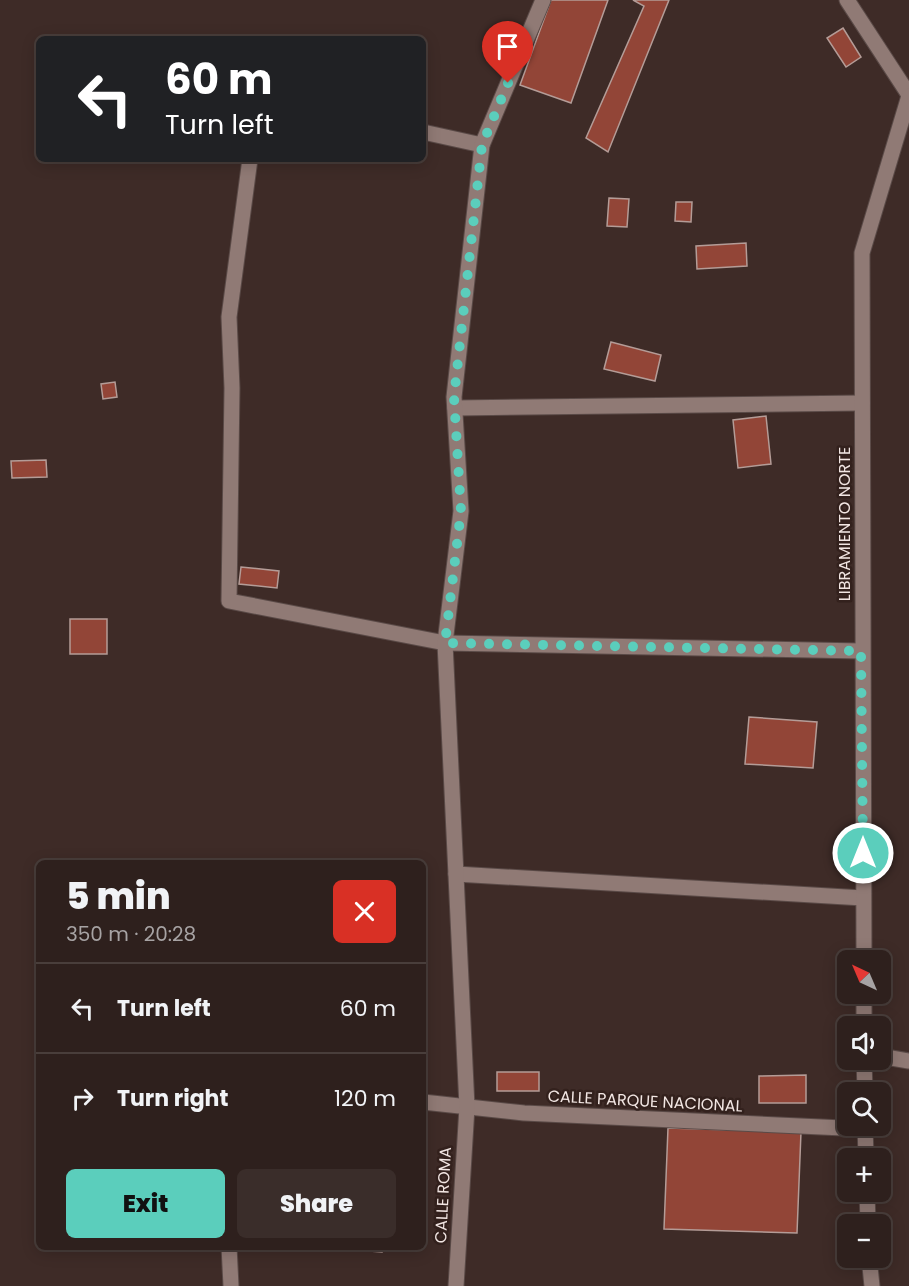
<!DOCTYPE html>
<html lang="en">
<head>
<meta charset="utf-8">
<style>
	:root { --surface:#2e201d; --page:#3a2d2a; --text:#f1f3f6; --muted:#a7a3a4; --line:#493e3b; --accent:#5bcebc }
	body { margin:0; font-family:Poppins,sans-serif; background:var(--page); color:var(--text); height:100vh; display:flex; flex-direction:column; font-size:22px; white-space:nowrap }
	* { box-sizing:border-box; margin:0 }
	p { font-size:20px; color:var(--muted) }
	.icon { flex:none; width:33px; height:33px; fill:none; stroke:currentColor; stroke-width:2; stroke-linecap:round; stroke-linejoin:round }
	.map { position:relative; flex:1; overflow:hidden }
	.sheet { position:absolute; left:36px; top:860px; width:390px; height:390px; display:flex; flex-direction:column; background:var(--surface); border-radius:9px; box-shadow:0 3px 15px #0003,0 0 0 2px var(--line) }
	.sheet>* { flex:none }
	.top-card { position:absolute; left:36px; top:36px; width:390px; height:126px; border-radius:9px; box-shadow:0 3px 15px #0003,0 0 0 2px var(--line); background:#202124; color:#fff; overflow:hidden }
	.needle { width:39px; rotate:316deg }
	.controls { position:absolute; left:837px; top:950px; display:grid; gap:12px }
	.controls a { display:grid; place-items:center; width:54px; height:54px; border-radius:9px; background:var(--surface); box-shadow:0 3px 15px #0003,0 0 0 2px var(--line); font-size:30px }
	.pin { position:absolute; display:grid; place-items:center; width:51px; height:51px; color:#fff; margin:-62px -26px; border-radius:50% 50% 50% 0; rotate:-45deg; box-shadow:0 0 6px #0007 }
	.pin .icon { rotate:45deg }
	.me { position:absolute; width:66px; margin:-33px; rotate:0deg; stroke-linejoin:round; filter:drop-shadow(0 0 4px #0008) }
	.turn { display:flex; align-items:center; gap:21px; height:126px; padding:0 30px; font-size:27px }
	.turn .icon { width:78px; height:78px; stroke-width:2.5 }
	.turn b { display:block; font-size:42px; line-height:51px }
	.round { display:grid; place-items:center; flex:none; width:63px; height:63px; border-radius:9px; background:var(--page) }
	.headline { display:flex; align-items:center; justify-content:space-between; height:102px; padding:0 30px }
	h1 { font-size:36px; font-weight:800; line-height:45px }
	.button { display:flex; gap:12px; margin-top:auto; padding:12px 30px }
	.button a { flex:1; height:69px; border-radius:9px; background:var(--accent); color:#111; font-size:24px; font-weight:800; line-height:69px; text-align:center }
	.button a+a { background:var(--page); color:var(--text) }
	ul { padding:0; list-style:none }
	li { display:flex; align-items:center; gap:18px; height:90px; padding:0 30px; border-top:2px solid var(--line) }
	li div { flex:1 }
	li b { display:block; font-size:22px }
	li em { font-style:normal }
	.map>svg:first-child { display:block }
</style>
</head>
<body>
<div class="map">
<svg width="909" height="1286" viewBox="0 0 909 1286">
	<rect width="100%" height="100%" fill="#3e2b27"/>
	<g fill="#924537" stroke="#b49c97" stroke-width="1.5">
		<polygon points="551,0 608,0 571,103 520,85"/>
		<polygon points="633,0 669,0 608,152 586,138 644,6"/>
		<polygon points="843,28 861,57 846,67 827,38"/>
		<polygon points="609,198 629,199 627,227 607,226"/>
		<polygon points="676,202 692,202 691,222 675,221"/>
		<polygon points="746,243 747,266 697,269 696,246"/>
		<polygon points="611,342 661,355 655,381 604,369"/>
		<polygon points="115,382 117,397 103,399 101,384"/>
		<polygon points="766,416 771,464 738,468 733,420"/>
		<polygon points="46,460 47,477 12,478 11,461"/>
		<polygon points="241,567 279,571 277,588 239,584"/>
		<rect x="70" y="619" width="37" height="35"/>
		<polygon points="749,717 817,722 813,768 745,764"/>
		<rect x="497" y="1072" width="42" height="19"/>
		<polygon points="806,1075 806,1103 759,1103 759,1076"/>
		<polygon points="668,1128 801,1132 797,1233 664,1229"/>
		<polygon points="341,1246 382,1246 382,1252 341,1249"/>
	</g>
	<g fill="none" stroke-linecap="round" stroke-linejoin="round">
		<g stroke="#5a4a47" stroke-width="17">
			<g id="minor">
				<polyline points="847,0 909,95"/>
				<polyline points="423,132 482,145"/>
				<polyline points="250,159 229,317 232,388 229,601 445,643 861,651"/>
				<polyline points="455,408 862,403"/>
				<polyline points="456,874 863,898"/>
				<polyline points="864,960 862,253 909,96"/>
				<polyline points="864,993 864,1026"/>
				<polyline points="880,1056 909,1061"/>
				<polyline points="864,1059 865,1092"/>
				<polyline points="423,1102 524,1113 865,1129"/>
				<polyline points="865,1125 866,1158"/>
				<polyline points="867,1191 868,1224"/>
				<polyline points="229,1246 231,1286"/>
				<polyline points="869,1257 872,1286"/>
				<polyline points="456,1286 467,1107 445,643 461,511 454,397 482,145 543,0"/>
			</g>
		</g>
		<use href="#minor" stroke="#907a75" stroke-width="15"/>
	</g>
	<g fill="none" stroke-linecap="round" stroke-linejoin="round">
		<polyline stroke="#5bcebc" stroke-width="10" stroke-dasharray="0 18" points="508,83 482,145 454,397 461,511 445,643 861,651 863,853"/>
	</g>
	<g text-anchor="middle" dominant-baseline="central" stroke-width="5" stroke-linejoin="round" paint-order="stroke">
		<g font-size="16" fill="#f2e6e3" stroke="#33211d">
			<text transform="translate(844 524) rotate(-90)">LIBRAMIENTO NORTE</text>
			<text transform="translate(645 1101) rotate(3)">CALLE PARQUE NACIONAL</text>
			<text transform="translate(443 1195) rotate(-87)">CALLE ROMA</text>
		</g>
	</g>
</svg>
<div class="controls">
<a><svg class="needle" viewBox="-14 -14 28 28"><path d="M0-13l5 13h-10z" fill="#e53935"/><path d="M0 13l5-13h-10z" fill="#a7a3a4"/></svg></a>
<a><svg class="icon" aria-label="sound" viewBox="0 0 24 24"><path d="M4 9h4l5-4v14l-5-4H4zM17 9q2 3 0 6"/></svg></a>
<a><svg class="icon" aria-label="search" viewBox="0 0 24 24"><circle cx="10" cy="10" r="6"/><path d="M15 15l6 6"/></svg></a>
<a>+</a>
<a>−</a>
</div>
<div class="pin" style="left:508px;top:83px;background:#d93025"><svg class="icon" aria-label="arrive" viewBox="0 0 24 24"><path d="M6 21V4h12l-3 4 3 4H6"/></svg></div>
<svg class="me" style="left:863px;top:853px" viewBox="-20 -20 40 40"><circle r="17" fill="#5bcebc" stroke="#fff" stroke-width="3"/><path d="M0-11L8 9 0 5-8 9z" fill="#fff"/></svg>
<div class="top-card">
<div class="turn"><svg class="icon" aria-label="left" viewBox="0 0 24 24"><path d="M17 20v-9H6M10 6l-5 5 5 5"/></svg><div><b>60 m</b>Turn left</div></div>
</div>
<section class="sheet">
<div class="headline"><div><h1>5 min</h1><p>350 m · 20:28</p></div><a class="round" style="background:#d93025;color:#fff"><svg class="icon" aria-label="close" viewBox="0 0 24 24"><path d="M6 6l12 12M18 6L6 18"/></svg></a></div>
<ul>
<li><svg class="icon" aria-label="left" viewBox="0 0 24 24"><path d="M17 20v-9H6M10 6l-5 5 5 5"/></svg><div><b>Turn left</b></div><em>60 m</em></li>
<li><svg class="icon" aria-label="right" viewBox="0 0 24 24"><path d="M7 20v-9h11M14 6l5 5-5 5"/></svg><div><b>Turn right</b></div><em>120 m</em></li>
</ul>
<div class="button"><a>Exit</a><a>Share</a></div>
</section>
</div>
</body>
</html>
